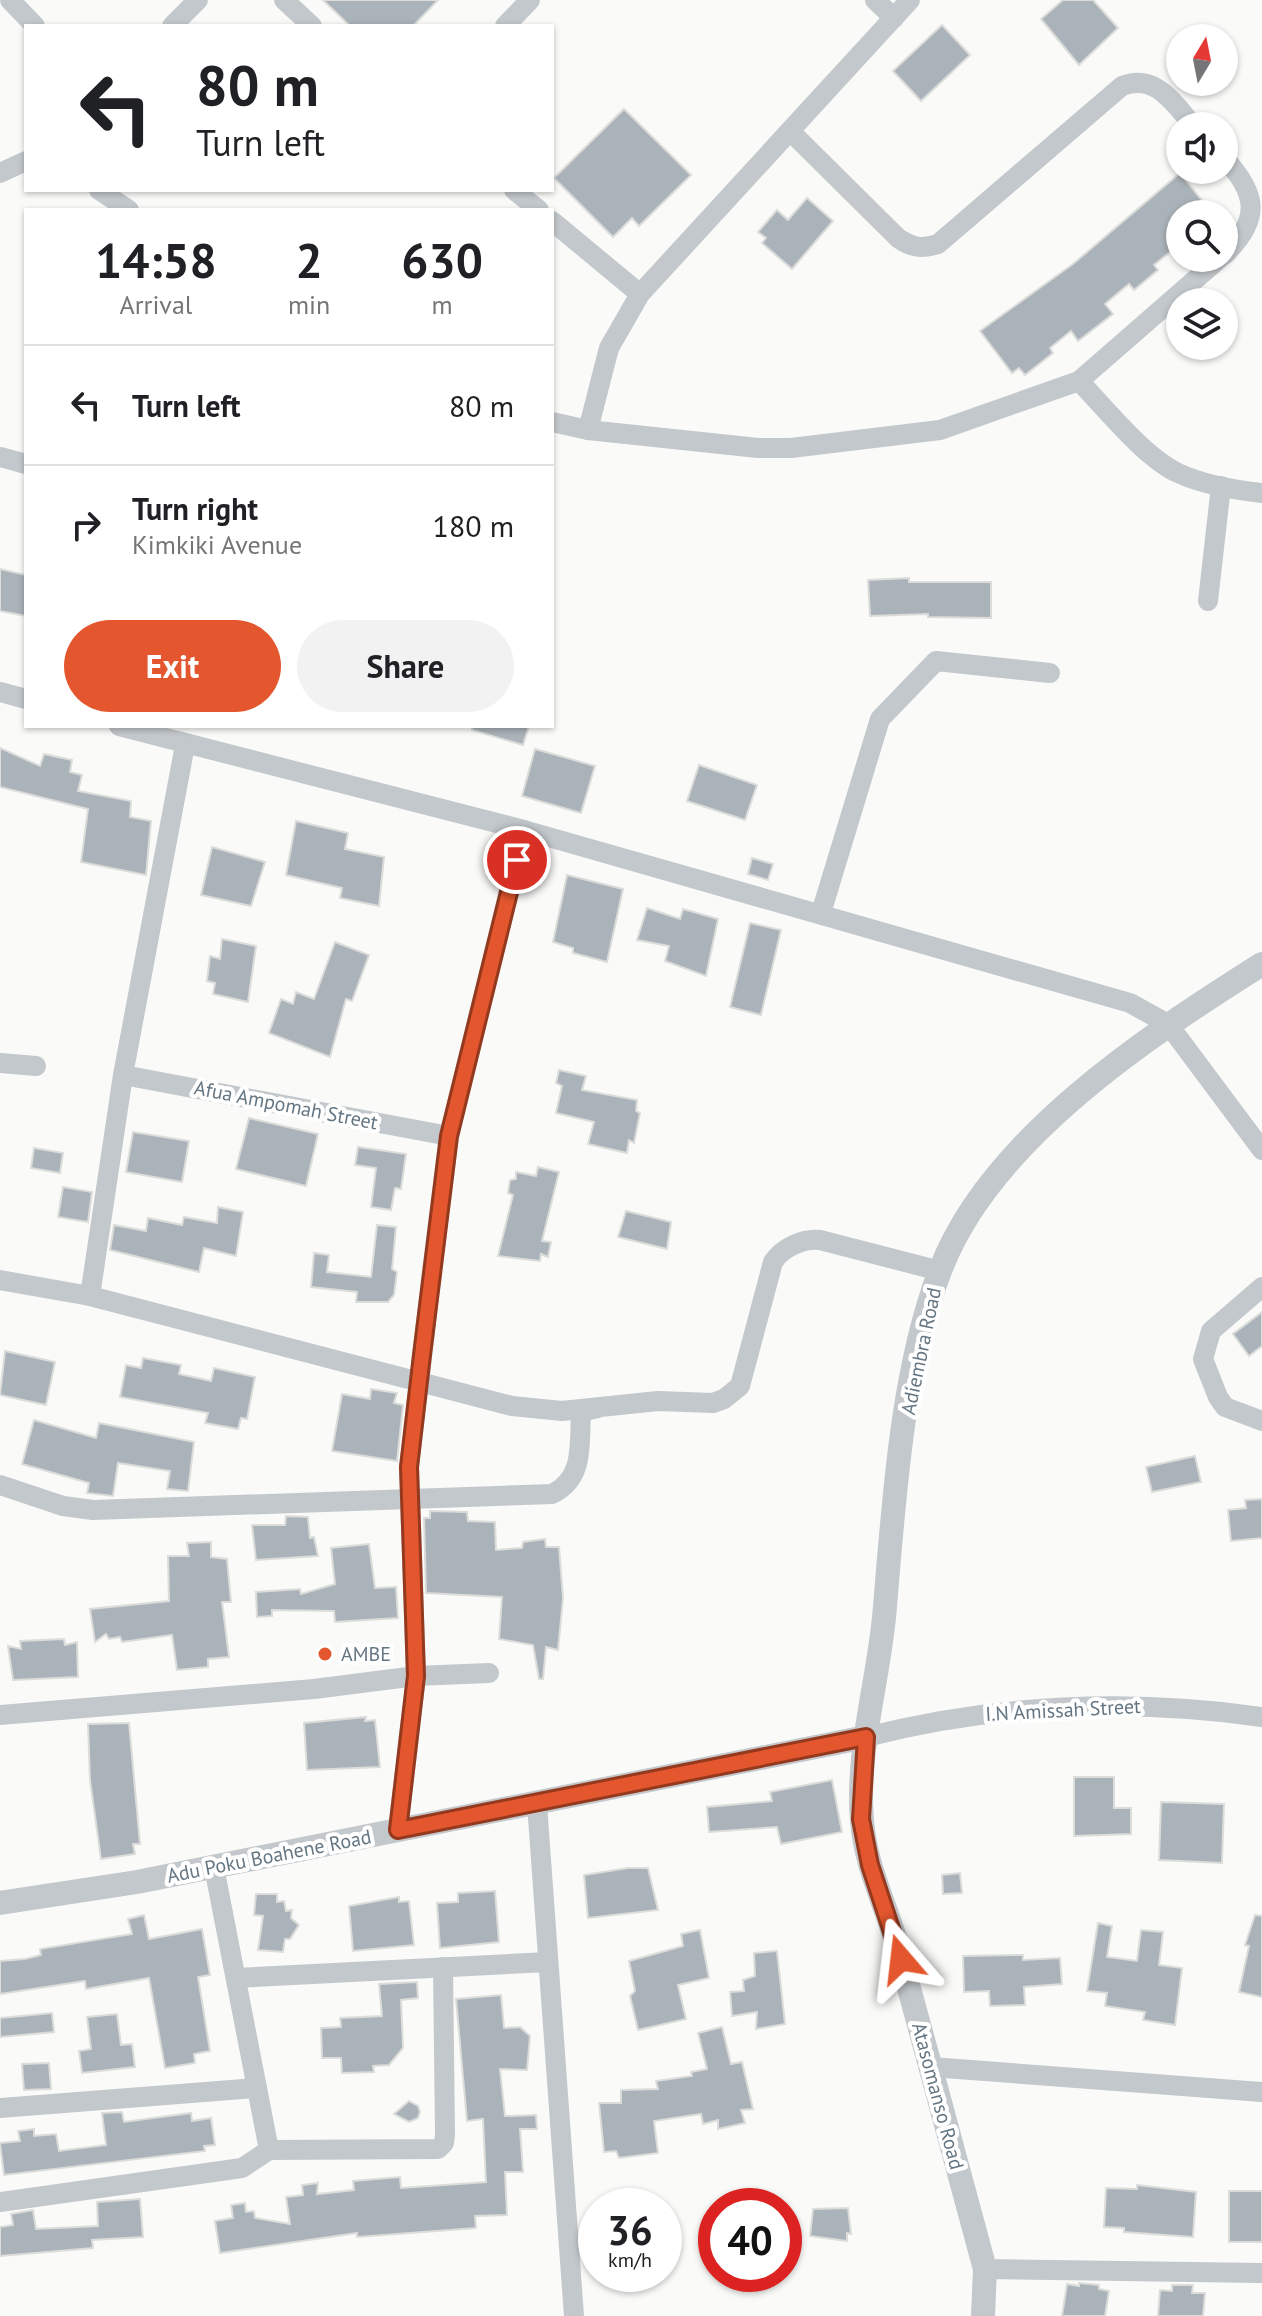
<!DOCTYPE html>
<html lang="en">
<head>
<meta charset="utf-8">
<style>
	:root { --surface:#fff; --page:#f2f2f2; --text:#202124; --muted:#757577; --line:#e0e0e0; --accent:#e4572e }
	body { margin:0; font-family:"PT Sans",sans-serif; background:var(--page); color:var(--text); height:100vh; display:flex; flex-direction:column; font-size:30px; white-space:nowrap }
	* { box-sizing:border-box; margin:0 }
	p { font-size:26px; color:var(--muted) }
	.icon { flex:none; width:44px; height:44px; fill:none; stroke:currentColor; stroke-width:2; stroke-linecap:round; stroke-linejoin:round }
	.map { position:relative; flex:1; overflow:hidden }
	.sheet { position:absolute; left:24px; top:208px; width:530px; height:520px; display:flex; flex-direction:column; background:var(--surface); border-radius:0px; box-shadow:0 2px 6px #0004 }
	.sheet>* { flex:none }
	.top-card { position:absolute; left:24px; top:24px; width:530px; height:168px; border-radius:0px; box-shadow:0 2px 6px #0004; background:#fff; color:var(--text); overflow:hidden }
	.needle { width:52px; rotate:10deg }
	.tools { position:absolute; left:1166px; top:24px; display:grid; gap:16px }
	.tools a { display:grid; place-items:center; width:72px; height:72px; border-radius:50%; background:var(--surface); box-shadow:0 2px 6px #0004; font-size:40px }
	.speed { position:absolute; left:578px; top:2188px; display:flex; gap:16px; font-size:40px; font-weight:700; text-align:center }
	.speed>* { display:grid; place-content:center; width:104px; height:104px; border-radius:50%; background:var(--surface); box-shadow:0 2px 6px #0004; line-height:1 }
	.speed small { font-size:20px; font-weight:400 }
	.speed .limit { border:12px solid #d22; background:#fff; color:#111 }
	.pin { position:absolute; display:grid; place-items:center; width:68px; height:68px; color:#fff; margin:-34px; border:4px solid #fff; border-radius:50%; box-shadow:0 2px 8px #0007 }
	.me { position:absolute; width:88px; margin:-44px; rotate:343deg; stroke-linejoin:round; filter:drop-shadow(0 0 6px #0008) }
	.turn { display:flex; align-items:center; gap:28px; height:168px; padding:0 40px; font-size:36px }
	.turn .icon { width:104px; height:104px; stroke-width:2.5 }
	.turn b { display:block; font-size:56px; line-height:68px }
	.eta { display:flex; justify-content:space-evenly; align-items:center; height:136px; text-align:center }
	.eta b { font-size:48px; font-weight:600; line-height:56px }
	.cta { display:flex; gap:16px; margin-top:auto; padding:16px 40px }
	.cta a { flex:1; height:92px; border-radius:48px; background:var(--accent); color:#fff; font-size:32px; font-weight:600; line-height:92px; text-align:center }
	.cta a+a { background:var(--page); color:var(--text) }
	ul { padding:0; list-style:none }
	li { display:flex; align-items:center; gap:24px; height:120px; padding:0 40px; border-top:2px solid var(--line) }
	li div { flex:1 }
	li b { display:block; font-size:30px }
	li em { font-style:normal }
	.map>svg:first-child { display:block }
</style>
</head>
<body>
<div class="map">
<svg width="1262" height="2316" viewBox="0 0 1262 2316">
	<rect width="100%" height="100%" fill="#fafaf8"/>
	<g fill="#aab3b9" stroke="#dcdcda" stroke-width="2">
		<polygon points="323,0 438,0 413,26 350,26"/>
		<polygon points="1063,0 1093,0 1118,28 1079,65 1041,19"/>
		<polygon points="942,25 970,55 921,101 893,71"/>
		<polygon points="624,109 691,175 639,226 632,218 613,237 554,178"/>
		<polygon points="1180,173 1213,214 1180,214 1180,244 1154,265 1158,270 1134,290 1129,284 1105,304 1113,314 1078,341 1071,331 1050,348 1053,353 1025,375 1019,368 1012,373 980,331 1073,264"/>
		<polygon points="807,198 833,221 792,269 762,243 766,238 758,232 777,210 788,220"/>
		<polygon points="0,569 26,575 26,616 0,611"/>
		<polygon points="909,578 909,582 991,582 991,618 928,617 928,614 870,616 868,580"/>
		<polygon points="472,726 529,726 523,745 472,730"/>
		<polygon points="0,748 40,766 44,754 72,760 70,772 82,775 78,791 131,801 130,817 151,821 146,875 81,862 88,809 0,787"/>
		<polygon points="535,749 595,766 581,813 522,796"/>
		<polygon points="699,765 757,785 745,820 687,801"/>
		<polygon points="296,821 348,833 345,849 384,857 379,906 340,898 342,888 286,875"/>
		<polygon points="212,847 265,862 251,906 201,895"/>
		<polygon points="752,858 773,864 768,880 748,874"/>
		<polygon points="567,875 623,889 607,962 573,953 573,948 553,942"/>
		<polygon points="647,908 680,919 683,909 718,919 706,976 665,961 669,946 637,940"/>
		<polygon points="750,923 781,930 761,1015 730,1007"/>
		<polygon points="222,939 256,946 248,1002 213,994 215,983 207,981 210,956 220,959"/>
		<polygon points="335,942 369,955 352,1001 346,999 330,1057 269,1033 281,999 293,1004 296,992 314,999"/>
		<polygon points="559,1070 586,1076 582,1090 637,1100 636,1111 640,1113 634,1143 629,1140 627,1153 588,1144 594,1122 556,1113 562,1086 556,1083"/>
		<polygon points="249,1118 318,1134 306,1186 236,1169"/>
		<polygon points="133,1132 189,1141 182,1182 126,1172"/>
		<polygon points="358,1147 406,1154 401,1189 395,1188 391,1210 371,1207 376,1168 355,1165"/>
		<polygon points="34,1148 63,1153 60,1173 31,1168"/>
		<polygon points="538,1167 559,1172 542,1241 551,1242 548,1257 541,1254 540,1261 498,1256 513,1195 508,1193 510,1180 516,1179 516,1172 536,1176"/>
		<polygon points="63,1187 92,1192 88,1222 58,1217"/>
		<polygon points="218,1207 243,1212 236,1256 204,1248 199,1272 110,1250 114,1225 146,1231 148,1218 182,1225 184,1217 217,1223"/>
		<polygon points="626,1211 671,1222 667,1249 618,1237"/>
		<polygon points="377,1225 396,1227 392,1269 397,1272 394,1295 388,1302 356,1302 357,1292 311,1287 314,1253 329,1255 327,1272 371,1277"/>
		<polygon points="1262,1312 1262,1346 1249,1356 1233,1334"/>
		<polygon points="5,1351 55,1362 46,1405 0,1395"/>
		<polygon points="143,1358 181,1365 179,1374 211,1381 214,1368 255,1377 247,1419 241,1418 238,1429 205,1423 208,1413 120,1397 126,1365 141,1368"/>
		<polygon points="371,1389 397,1393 394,1403 403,1405 397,1461 332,1451 342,1394 370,1399"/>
		<polygon points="34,1420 96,1438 99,1423 194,1442 188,1491 167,1489 170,1471 118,1463 113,1496 87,1493 89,1483 22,1464"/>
		<polygon points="1195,1456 1201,1482 1152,1492 1146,1467"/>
		<polygon points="1262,1499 1262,1538 1231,1541 1228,1510 1246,1508 1245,1500"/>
		<polygon points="430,1511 467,1512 468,1521 495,1522 496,1550 522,1548 523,1542 545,1539 546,1547 559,1547 563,1598 558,1650 546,1647 543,1679 539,1679 533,1645 499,1639 502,1597 426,1593 424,1518 430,1518"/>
		<polygon points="286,1516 308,1517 310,1538 314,1537 318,1556 256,1560 252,1525 285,1525"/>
		<polygon points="211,1542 211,1557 227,1559 231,1602 222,1602 229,1657 208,1659 208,1667 177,1670 172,1635 122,1642 120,1637 109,1639 106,1634 95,1642 90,1609 169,1601 168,1556 189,1556 187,1543"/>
		<polygon points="369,1544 375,1588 396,1587 398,1618 335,1622 334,1611 272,1610 272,1616 257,1617 256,1592 300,1589 301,1594 335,1584 331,1548"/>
		<polygon points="64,1639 65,1645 77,1642 78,1677 13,1680 8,1646 21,1649 20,1641"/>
		<polygon points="366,1717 365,1721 375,1720 380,1767 307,1770 304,1723"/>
		<polygon points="129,1723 140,1844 133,1844 135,1854 101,1859 90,1780 88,1724"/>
		<polygon points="1074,1777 1114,1777 1114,1808 1131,1808 1131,1834 1074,1836"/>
		<polygon points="832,1780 842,1832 781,1844 777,1827 709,1832 707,1807 772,1801 770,1792"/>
		<polygon points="1161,1802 1224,1804 1222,1863 1159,1860"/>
		<polygon points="628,1868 648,1868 658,1910 588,1918 584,1875"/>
		<polygon points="960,1873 962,1893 943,1894 942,1875"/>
		<polygon points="495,1891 499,1942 440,1948 437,1903 458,1902 458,1893"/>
		<polygon points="256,1894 277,1894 277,1902 284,1901 286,1911 292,1910 291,1918 299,1925 290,1939 285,1939 283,1952 258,1950 263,1916 254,1915"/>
		<polygon points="399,1897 399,1902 409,1901 414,1945 353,1951 349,1906"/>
		<polygon points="144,1915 149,1939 202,1929 210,1975 198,1977 210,2051 194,2054 195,2063 165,2068 149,1978 86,1989 85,1981 0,1994 0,1961 25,1959 41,1955 40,1949 132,1934 128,1919"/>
		<polygon points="1255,1915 1262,1916 1262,1997 1239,1992 1249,1946 1245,1945"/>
		<polygon points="1098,1923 1112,1926 1107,1957 1137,1961 1141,1930 1163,1932 1159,1965 1182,1968 1175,2025 1143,2020 1145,2012 1105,2006 1107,1993 1087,1991"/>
		<polygon points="700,1930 709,1978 678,1985 686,2019 638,2030 630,1996 635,1991 629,1961 683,1946 681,1934"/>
		<polygon points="777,1951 785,2024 756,2029 757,2012 732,2016 730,1992 744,1991 743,1980 755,1976 754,1953"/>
		<polygon points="1023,1955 1023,1960 1060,1958 1062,1984 1024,1987 1025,2005 990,2006 989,1991 964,1992 963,1956"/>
		<polygon points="417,1982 418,1998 401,2000 403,2048 389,2065 373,2066 374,2072 342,2073 341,2058 322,2058 321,2028 341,2027 340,2018 382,2016 379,1984"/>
		<polygon points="501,1995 504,2028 520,2027 530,2036 527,2070 500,2069 505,2116 536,2115 537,2129 520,2129 523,2172 505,2172 507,2215 475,2216 476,2228 357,2237 357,2233 220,2253 215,2221 233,2218 231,2205 245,2203 246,2212 254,2211 255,2218 290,2224 286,2197 303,2195 302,2185 318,2183 317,2194 354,2190 353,2181 400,2177 401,2188 486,2182 483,2119 467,2121 456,1999"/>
		<polygon points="52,2013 54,2032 0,2037 0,2018"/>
		<polygon points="117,2014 121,2045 132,2044 135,2067 82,2073 79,2051 91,2049 87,2017"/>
		<polygon points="722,2027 731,2064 742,2062 753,2109 741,2110 745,2123 718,2129 718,2120 703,2124 701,2114 654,2121 658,2153 619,2158 616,2151 604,2152 599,2103 621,2103 621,2090 658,2089 656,2081 692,2076 691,2072 707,2069 698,2033"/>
		<polygon points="49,2063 51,2089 24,2090 22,2064"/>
		<polygon points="409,2101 418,2106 420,2112 418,2118 409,2122 394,2114"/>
		<polygon points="122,2112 124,2122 191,2113 192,2121 211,2118 215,2145 204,2146 205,2151 4,2175 0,2143 20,2141 18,2131 34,2129 34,2136 56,2134 59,2151 106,2145 102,2113"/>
		<polygon points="1137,2185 1196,2192 1193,2237 1124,2232 1124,2228 1104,2227 1106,2188 1137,2189"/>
		<rect x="1229" y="2191" width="33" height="51"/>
		<polygon points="140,2199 143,2237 92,2240 93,2248 0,2256 0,2227 13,2225 11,2214 33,2210 36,2229 98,2226 97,2202"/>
		<polygon points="848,2208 851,2234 847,2233 847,2241 810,2236 813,2209"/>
		<polygon points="1079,2283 1099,2285 1099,2289 1109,2291 1105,2316 1062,2316 1067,2284 1079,2286"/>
		<polygon points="1172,2285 1193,2285 1192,2293 1205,2293 1203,2316 1158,2316 1160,2290 1172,2291"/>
	</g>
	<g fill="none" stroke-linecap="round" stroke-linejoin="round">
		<g stroke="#c3c8cc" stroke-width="20">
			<polyline points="10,0 35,26"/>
			<polyline points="284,0 312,26"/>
			<polyline points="875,0 894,18"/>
			<polyline points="172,26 198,0"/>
			<polyline points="505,26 530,0"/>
			<path d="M790 131 898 238C912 248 922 249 938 244L1122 86C1156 73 1173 103 1194 126"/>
			<path d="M1224 158C1257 193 1262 219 1224 255"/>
			<polyline points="0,173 26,161"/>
			<polyline points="99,190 129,210"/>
			<polyline points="514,190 539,210"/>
			<polyline points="552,221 640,294"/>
			<path d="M1079 381C1106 409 1144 457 1178 473 1204 485 1234 490 1262 493"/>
			<polyline points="552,422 588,430 758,448 791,448 940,430 1079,381 1220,258"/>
			<polyline points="588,430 609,348 640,294 910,0"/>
			<polyline points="0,457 26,464"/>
			<polyline points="1208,601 1221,486"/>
			<polyline points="0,692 26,699"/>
			<polyline points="119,726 524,830 1130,1003 1168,1024 1262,1150"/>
			<polyline points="821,913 880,719 936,661 1050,673"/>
			<polyline points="0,1063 36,1066"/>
			<polyline points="123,1075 449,1136"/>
			<path d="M0 1280 90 1296 512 1406 562 1411 658 1401 713 1403 724 1399 740 1386 773 1262C782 1248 803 1238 820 1240L940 1271"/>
			<polyline points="1262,1287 1211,1331 1203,1359 1218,1397 1225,1407 1262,1421"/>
			<polyline points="90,1296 123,1075 185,745"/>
			<path d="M0 1485 63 1506 93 1510 552 1494C585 1478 579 1444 581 1412L598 1408"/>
			<polyline points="0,1715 314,1689 416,1676 489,1673"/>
			<path d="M866 1737C994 1704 1131 1698 1262 1717"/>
			<polyline points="537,1804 574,2316"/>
			<polyline points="398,1830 416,1676 409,1467 432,1271 449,1136 524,830"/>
			<polyline points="214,1867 269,2150"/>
			<polyline points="236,1978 548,1962"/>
			<polyline points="931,2067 1262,2092"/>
			<polyline points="0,2108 257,2088"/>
			<polyline points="0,2202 242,2168 269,2150 438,2149 444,2143 445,2134 443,1967"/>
			<polyline points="985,2269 1262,2273"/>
		</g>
		<g stroke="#c3c8cc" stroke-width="24">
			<polyline points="0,1903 137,1882 866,1737"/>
			<path d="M983 2316 985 2269C957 2162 927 2055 898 1948 886 1905 865 1865 862 1820 856 1748 880 1677 885 1606 894 1500 902 1370 940 1271 989 1140 1148 1036 1262 964"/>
		</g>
	</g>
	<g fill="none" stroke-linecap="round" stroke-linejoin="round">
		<g stroke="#94391e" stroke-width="20">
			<polyline id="route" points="517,860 449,1136 422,1355 409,1467 416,1676 398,1830 866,1737 861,1819 870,1865 901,1959"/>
		</g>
		<use href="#route" stroke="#e4572e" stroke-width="14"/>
	</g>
	<circle fill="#e4572e" stroke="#fff" stroke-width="3" cx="325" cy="1654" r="8"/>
	<g text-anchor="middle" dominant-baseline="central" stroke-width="8" stroke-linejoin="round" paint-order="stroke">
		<g font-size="20" fill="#657683" stroke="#fff">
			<text transform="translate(286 1105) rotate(11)">Afua Ampomah Street</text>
			<text transform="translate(921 1351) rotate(-78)">Adiembra Road</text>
			<text transform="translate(1063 1710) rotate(-3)">I.N Amissah Street</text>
			<text transform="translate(269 1856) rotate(-11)">Adu Poku Boahene Road</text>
			<text transform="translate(938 2096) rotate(75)">Atasomanso Road</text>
		</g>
		<g font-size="20" fill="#657683" stroke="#fff" text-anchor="start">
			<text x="341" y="1654">AMBE</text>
		</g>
	</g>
</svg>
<div class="tools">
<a><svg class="needle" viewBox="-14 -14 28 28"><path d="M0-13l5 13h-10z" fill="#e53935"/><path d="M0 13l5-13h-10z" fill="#757577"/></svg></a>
<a><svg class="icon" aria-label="sound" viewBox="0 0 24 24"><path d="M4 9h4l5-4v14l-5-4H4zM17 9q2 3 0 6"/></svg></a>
<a><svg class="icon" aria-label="search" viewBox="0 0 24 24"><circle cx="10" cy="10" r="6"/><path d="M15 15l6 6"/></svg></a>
<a><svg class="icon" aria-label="layers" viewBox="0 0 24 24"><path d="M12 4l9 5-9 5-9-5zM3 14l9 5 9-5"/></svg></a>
</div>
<div class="speed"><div>36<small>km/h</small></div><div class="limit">40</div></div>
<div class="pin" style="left:517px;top:860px;background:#d93025"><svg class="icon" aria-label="arrive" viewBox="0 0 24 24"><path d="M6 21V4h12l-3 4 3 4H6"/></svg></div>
<svg class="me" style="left:901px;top:1959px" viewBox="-20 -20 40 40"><path d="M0-17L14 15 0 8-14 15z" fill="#e4572e" stroke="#fff" stroke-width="4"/></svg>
<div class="top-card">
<div class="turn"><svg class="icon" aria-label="left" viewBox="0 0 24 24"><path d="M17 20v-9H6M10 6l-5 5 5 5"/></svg><div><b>80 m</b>Turn left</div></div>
</div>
<section class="sheet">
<div class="eta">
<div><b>14:58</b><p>Arrival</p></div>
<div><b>2</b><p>min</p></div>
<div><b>630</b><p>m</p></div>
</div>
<ul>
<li><svg class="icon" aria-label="left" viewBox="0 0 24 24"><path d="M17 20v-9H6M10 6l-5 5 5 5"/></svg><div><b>Turn left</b></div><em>80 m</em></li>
<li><svg class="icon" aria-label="right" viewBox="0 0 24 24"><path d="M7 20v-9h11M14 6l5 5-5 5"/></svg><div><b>Turn right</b><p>Kimkiki Avenue</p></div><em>180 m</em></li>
</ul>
<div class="cta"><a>Exit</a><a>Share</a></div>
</section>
</div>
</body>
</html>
